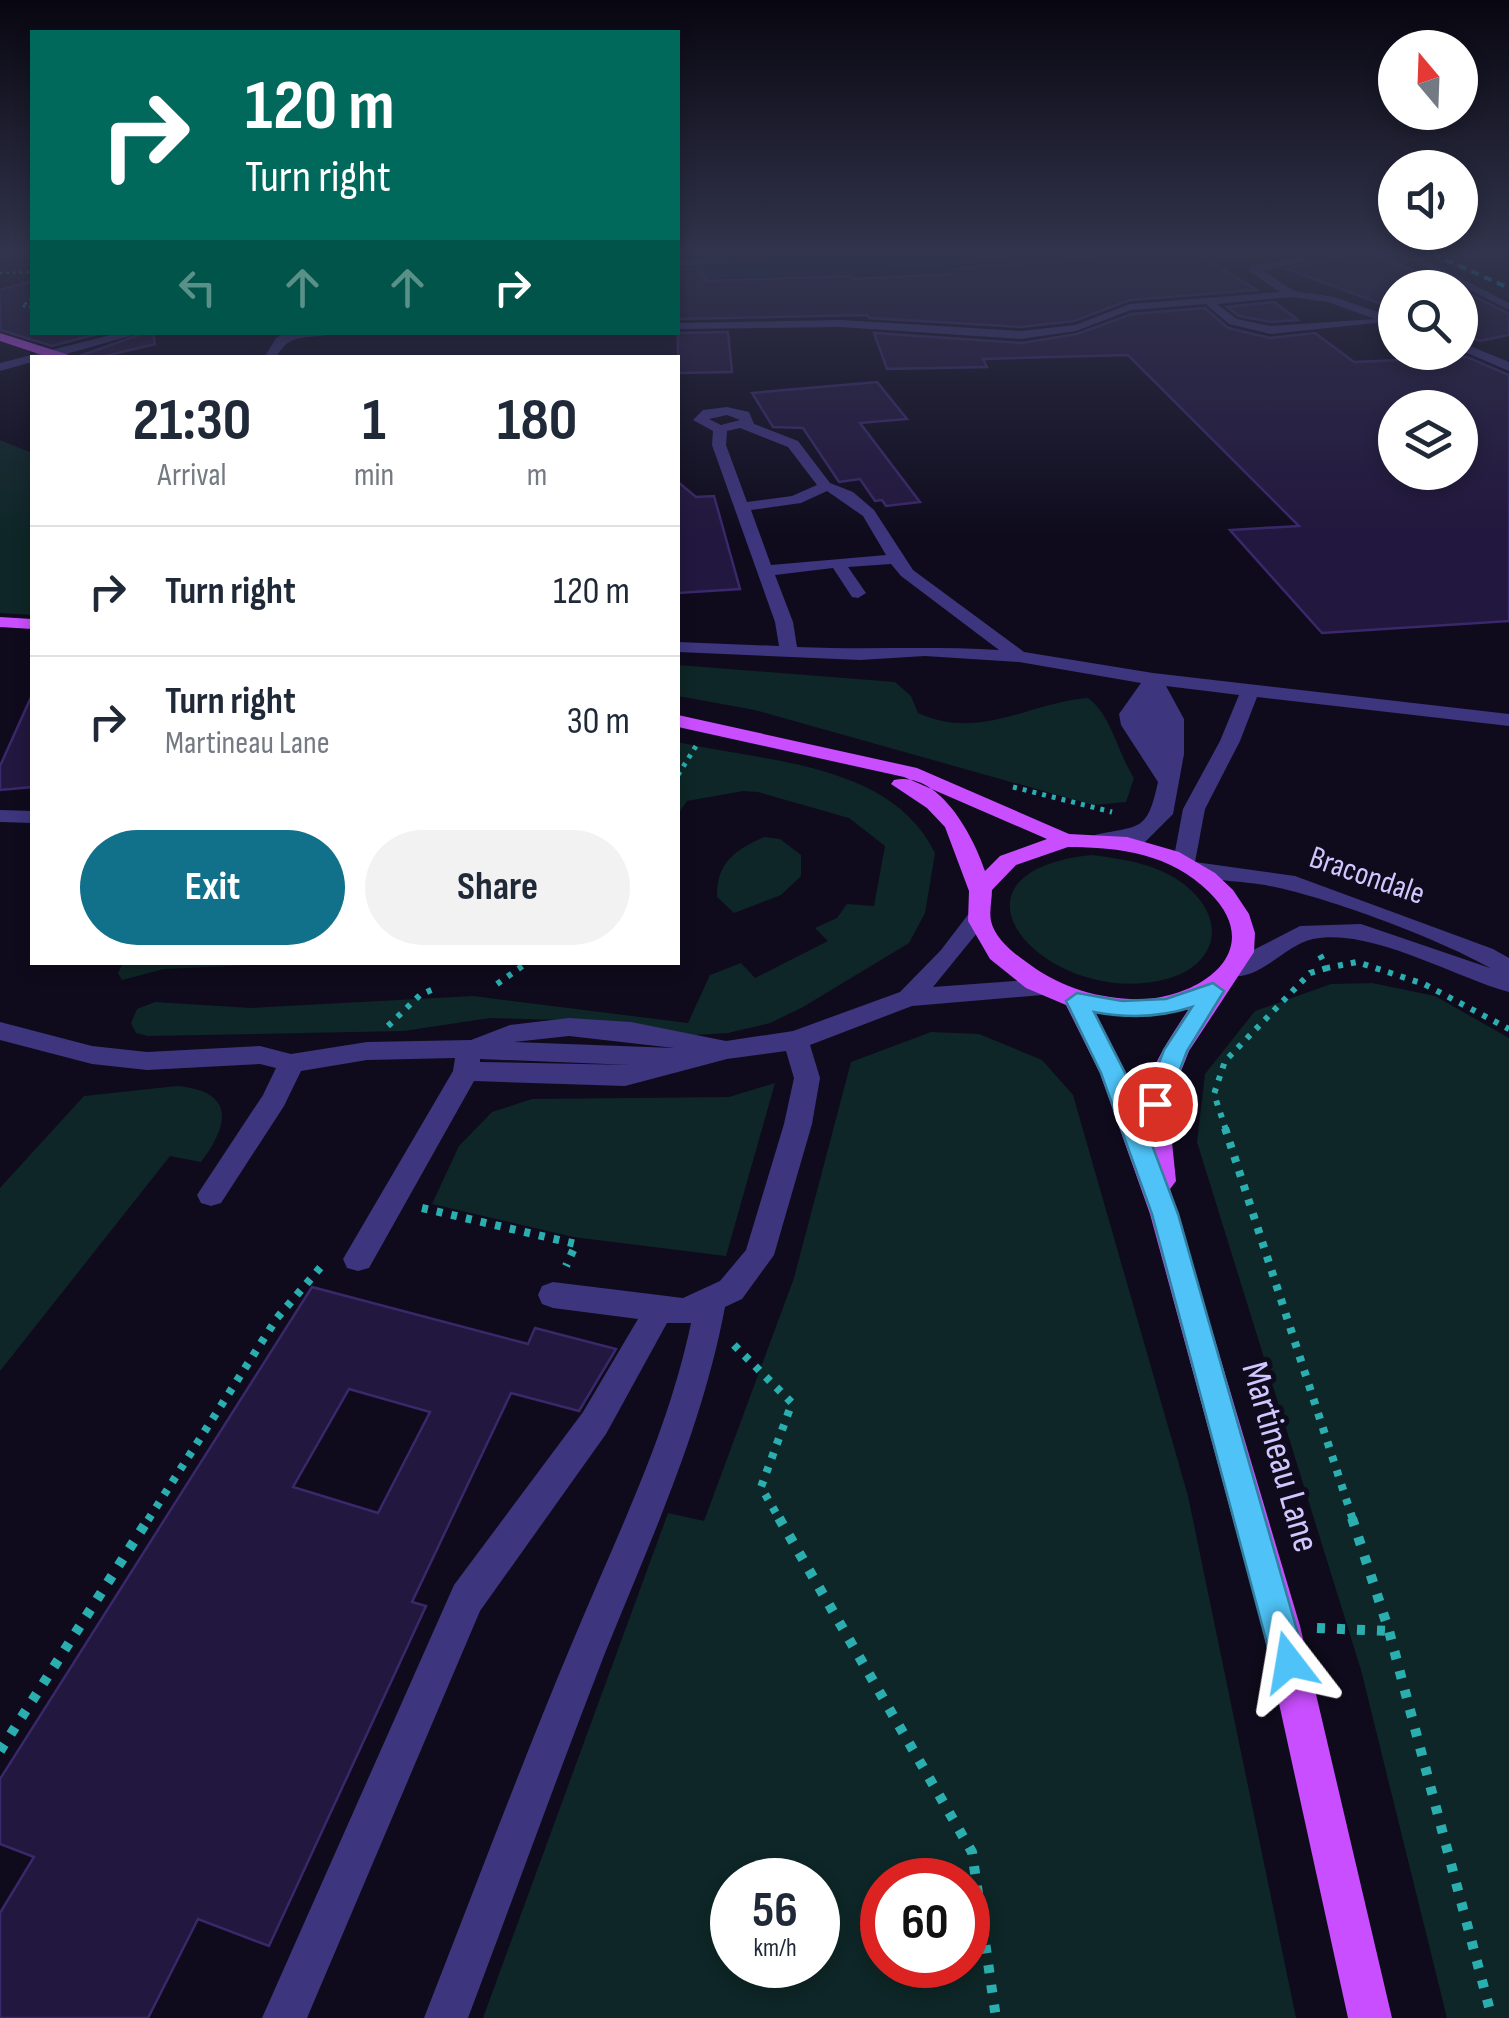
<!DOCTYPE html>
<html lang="en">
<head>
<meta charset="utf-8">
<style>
	:root { --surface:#fff; --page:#f2f2f3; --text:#1f2937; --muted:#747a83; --line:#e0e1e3; --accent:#11718b }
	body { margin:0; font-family:"Sofia Sans Condensed",sans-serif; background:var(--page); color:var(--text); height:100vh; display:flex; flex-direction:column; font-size:38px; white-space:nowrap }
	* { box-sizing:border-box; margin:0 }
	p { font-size:32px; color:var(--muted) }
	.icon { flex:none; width:55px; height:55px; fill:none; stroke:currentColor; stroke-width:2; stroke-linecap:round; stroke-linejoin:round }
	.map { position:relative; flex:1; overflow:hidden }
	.panel { position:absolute; left:30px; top:355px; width:650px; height:610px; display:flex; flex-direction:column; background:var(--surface); border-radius:0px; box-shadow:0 5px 15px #0003 }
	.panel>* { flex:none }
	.guide { position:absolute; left:30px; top:30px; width:650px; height:305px; border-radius:0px; box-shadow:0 5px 15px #0003; background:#00695c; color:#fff; overflow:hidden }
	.needle { width:65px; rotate:341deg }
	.fabs { position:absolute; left:1378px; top:30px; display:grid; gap:20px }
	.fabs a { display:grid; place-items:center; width:100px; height:100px; border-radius:50%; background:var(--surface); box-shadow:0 5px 15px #0003; font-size:50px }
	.speed { position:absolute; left:710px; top:1858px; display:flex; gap:20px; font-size:50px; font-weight:700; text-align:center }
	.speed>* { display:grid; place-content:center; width:130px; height:130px; border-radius:50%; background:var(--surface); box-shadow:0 5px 15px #0003; line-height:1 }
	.speed small { font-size:25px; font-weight:400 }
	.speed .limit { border:15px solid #d22; background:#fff; color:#111 }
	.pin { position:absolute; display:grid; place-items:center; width:85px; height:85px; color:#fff; margin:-42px; border:5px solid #fff; border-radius:50%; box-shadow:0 2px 10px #0007 }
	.me { position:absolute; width:110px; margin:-55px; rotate:346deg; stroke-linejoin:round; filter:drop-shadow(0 0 8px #0008) }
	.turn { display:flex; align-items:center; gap:35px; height:210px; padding:0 50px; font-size:45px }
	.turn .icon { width:130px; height:130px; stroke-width:2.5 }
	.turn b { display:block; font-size:70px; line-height:85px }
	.lanes { display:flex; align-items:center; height:95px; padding:0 50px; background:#0003; justify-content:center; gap:50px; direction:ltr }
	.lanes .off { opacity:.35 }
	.eta { display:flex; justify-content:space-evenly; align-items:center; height:170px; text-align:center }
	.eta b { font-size:60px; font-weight:700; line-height:70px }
	.action { display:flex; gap:20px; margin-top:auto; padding:20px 50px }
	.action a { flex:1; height:115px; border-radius:60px; background:var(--accent); color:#fff; font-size:40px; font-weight:700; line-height:115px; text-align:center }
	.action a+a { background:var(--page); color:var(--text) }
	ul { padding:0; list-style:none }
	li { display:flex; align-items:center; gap:30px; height:130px; padding:0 50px; border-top:2px solid var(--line) }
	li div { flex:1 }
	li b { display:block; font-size:38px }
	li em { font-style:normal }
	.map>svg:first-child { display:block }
</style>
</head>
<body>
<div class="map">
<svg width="1509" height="2018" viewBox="0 0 1509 2018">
	<rect width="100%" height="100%" fill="#0f0b1d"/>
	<g fill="#0e2627" fill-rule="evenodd">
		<polygon points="0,440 32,453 32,615 0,613"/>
		<path d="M678 665 895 682 911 696 918 713C981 741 1027 703 1088 698 1111 714 1118 754 1134 778L1126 802 1093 805 755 710 678 696Z"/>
		<path d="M678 742C764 762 891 762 935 853L925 913 909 943 803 1007 770 1023 728 1033 695 1035 562 1020 490 1018 404 1031 148 1036 136 1033 131 1023 137 1009 155 1002 251 1008 473 996 688 1023 710 975 741 963 755 978 828 941 815 928 837 918 847 904 874 906 885 846 849 818 758 792 743 791 687 801 678 814Z"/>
		<path d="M764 837 780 839 801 855V876L781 895 734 913 717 897C716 863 735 850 764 837Z"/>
		<path d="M1091 855C1124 859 1158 864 1185 885 1232 923 1214 971 1158 981 1042 1004 928 873 1091 855Z"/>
		<polygon points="123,963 123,962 294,963 164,969 122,980 118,973"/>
		<polygon points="1372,983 1435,996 1509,1038 1509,2018 1447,2018 1361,1670 1197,1142 1205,1074 1255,1011 1331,984"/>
		<path d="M931 1032 979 1034 1042 1060 1073 1095 1188 1496 1296 2018H483L668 1513 704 1521 794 1278 851 1062ZM818 1880V1965H732V1880ZM968 1880V1965H882V1880Z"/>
		<polygon points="775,1083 726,1256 573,1237 432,1204 459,1146 492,1112 532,1099 729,1097"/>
		<path d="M177 1086C235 1091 230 1124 201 1162L170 1156 0 1371V1188L84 1096Z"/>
	</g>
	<polygon fill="#081639" points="901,254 1091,254 873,273 678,280 678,264"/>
	<g fill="#22173e" stroke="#3a286a" stroke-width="2.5" fill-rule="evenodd">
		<polygon points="1117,254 1198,254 1257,290 1130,300 1074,321 1021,327 869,318 867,315 678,319 678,269 700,268 707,281 851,276 854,279 951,274 946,270"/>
		<polygon points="1352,254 1368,254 1449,283 1449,288 1395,288 1395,309 1287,269"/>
		<polygon points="32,281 32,332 105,332 52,346 0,330 0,290"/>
		<polygon points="1460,289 1509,314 1509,335 1480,341 1460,334"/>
		<polygon points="1274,302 1298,320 1271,322 1239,316 1227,307"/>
		<path d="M1205 308 1228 328 1270 338 1315 333 1354 362 1467 357 1509 375V621L1322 633 1230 530 1299 526 1128 355 983 359 987 367 887 369 874 333 1022 343 1077 334 1132 314ZM1395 408H1460V472H1395Z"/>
		<polygon points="147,332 153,332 155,344 97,358 74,358"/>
		<polygon points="728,332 732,372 678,373 678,333"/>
		<polygon points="877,382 907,419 860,423 920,502 886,506 882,500 875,501 860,479 839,482 803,428 773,427 752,393"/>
		<polygon points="678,482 696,497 714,496 740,589 678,593"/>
		<polygon points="32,695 32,787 0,790 0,766"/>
		<path d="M312 1287 528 1344 535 1328 616 1349 579 1411 511 1393 412 1602 426 1606 269 1946 198 1919 148 2018H0V1913L34 1857 0 1844V1779ZM349 1389 430 1412 378 1513 293 1487Z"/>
	</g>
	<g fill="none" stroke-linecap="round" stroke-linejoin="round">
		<g stroke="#2aaeaf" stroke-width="2.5" stroke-dasharray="2.5 4" stroke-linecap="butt">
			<polyline points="0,273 32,272"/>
			<polyline points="32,299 22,306 32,307"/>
		</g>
		<g stroke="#2aaeaf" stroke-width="5" stroke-dasharray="4 6" stroke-linecap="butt">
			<polyline points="678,775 696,746"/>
			<polyline points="1013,787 1112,812"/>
		</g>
		<g stroke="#2aaeaf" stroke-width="6" stroke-dasharray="5 8" stroke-linecap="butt">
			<polyline points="1320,955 1327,968 1357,962 1424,984 1509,1029"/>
			<polyline points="497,984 528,962"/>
			<polyline points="388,1026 420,995 438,987"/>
			<polyline points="1226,1130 1214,1094 1225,1061 1310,973 1327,968"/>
		</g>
		<g stroke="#2aaeaf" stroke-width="8" stroke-dasharray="6 9" stroke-linecap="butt">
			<polyline points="1225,1128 1353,1520"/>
			<polyline points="422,1208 576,1244 566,1266"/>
			<polyline points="734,1345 792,1403 761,1487 780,1520"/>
			<polyline points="148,1520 277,1318 326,1261"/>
		</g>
		<g stroke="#2aaeaf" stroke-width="10" stroke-dasharray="8 12" stroke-linecap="butt">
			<polyline points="779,1518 972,1852 996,2018"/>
			<polyline points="1352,1518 1389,1631 1492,2018"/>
			<polyline points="1317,1628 1389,1631"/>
			<polyline points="0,1751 149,1518"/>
		</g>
		<g fill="#3d357d" fill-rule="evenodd">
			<polygon points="710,254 721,254 728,262 678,266 678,260 714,259"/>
			<polygon points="1401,254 1414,254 1509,303 1509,310"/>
			<path d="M1305 256 1309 261 1262 270 1294 291 1334 297 1395 318V325L1384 322 1271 334 1229 324 1206 304 1131 310 1076 331 1021 339 840 327 678 329V323L840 320 1021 331 1075 325 1130 304 1280 292 1249 271V267ZM1291 297 1328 302 1375 319 1271 326 1237 319 1217 304Z"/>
			<polygon points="122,332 144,332 52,358 32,358 32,362 0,371 0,363"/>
			<path d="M286 332H335C311 342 290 329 276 358H264L276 338Z"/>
			<polygon points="1460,342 1509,362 1509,371 1460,350"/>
			<path d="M727 407 749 412 754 424 798 441 830 483 853 492 874 510 913 570 1024 652 1153 673 1509 714V726L1257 697 1240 741 1205 809 1195 862 1295 876 1493 949 1509 958V992C1454 977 1370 927 1313 939 1286 944 1258 983 1228 975L1225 969 1228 963 1300 926 1361 924 1490 968C1440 939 1315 892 1258 884 1230 880 1192 881 1173 862L1183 809 1220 741 1239 695 1166 686 1184 719V754L1173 814 1145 842 1103 847 1092 840 1095 835C1140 825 1147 833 1158 782L1121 725 1119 714 1141 683 1019 662 925 656 860 660 678 652V642L779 646 775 622 712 445 713 431 693 420 703 410ZM727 415 740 420 721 425 709 419ZM740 428 788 447 817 485 792 496 747 502 726 445 727 431ZM827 491 863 516 886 555 771 565 751 510 801 503ZM891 564 901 576 999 650C931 646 865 650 797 647L793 622 775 575 833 568 852 597 858 598 866 593 848 567Z"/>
			<polygon points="0,810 32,811 32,823 0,822"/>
			<path d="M978 910 990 917 933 987 1042 979 1054 987 1042 995 912 1006 810 1045 820 1078 812 1124 774 1255 742 1299 725 1307C702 1429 651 1539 605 1653 558 1774 514 1896 468 2018H424C474 1891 522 1762 575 1636 618 1533 668 1433 691 1323H667L606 1434 480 1611 307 2018H262L454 1585 583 1412 638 1319 553 1308 542 1304 538 1295 542 1286 553 1282 683 1298 720 1281 746 1250 784 1124 794 1078 786 1051 727 1059 625 1086 474 1081 369 1268 358 1271 347 1268 343 1259 453 1071 455 1058 367 1060 301 1071 284 1106 221 1203 211 1206 201 1203 197 1195 263 1095 276 1068 260 1064 147 1070 92 1064 0 1040V1022L92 1046 147 1052 260 1046 291 1054 367 1042 471 1040 510 1025 569 1018 631 1022 726 1041 793 1031 900 992 941 950 970 912ZM569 1036 674 1048 514 1042ZM480 1059 631 1065 480 1062Z"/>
		</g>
		<g fill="#c94eff" fill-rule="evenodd">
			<polygon points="0,333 69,355 71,358 51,358 0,341"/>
			<polygon points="0,617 32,619 32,629 0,627"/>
			<path d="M678 715 917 768 1069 834 1127 837 1179 852 1215 873 1233 890 1249 914 1255 933 1254 952 1189 1051 1168 1104 1176 1181 1170 1189 1300 1626 1392 2018H1348L1262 1626 1150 1214 1100 1073 1066 1005 1026 988 990 959 968 921 969 891 945 827 927 808 891 784 894 780C939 770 974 837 985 871L1000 856 1047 839 904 777 678 727ZM1068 847C1120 847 1171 854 1209 892 1272 954 1192 1003 1130 999 1091 997 1056 985 1025 961 1012 952 995 938 991 921 989 912 992 899 992 890L1016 865ZM1190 1007C1171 1037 1140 1079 1143 1116L1126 1073 1095 1012 1134 1017Z"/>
		</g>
		<polyline stroke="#00c8f2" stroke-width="4" stroke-dasharray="8 6" stroke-linecap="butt" points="1433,254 1509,288"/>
	</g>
	<linearGradient id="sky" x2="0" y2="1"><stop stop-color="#080610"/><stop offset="0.47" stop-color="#31344c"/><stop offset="1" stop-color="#31344c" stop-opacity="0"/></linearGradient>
	<rect width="1509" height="537" fill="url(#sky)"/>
	<path fill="#4fc3f7" stroke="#337fa1" stroke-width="2.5" d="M1213 983 1224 991 1187 1051 1164 1111H1147L1143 1104 1164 1050 1192 1007C1159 1018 1127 1018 1094 1012L1125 1073 1178 1214 1306 1662 1301 1674 1289 1679 1277 1674 1272 1662 1152 1214 1101 1073 1066 1001 1077 993 1122 1001 1166 999Z"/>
	<g text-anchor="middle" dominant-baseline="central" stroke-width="10" stroke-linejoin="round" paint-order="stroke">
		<g font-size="32" fill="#d1c7ff" stroke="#0f0b1d">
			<text transform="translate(1367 876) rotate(19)">Bracondale</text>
		</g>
		<g font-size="38" fill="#d1c7ff" stroke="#0f0b1d">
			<text transform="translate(1280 1457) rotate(74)">Martineau Lane</text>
		</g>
	</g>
</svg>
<div class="fabs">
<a><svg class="needle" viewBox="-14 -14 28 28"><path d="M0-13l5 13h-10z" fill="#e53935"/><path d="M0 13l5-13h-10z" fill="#747a83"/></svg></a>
<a><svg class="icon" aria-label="sound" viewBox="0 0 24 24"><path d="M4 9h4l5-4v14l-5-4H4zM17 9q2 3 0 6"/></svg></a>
<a><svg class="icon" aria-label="search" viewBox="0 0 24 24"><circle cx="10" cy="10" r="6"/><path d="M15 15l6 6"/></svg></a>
<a><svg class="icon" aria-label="layers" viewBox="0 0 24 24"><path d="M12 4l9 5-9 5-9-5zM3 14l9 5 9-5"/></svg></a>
</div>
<div class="speed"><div>56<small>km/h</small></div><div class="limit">60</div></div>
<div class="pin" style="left:1155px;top:1104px;background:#d93025"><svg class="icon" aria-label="arrive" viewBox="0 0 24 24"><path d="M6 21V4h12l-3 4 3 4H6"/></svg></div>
<svg class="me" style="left:1289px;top:1662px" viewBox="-20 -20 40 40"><path d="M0-17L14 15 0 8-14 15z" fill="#4fc3f7" stroke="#fff" stroke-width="4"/></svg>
<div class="guide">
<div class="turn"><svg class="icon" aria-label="right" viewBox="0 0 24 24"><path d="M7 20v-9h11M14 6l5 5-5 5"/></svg><div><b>120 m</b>Turn right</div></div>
<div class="lanes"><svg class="icon off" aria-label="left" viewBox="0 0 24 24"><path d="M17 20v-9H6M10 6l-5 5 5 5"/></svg><svg class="icon off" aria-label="ahead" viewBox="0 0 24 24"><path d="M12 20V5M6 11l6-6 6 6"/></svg><svg class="icon off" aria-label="ahead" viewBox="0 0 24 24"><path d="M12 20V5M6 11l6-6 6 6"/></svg><svg class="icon" aria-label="right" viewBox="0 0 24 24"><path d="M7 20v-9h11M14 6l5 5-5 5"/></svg></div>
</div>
<section class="panel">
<div class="eta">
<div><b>21:30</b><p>Arrival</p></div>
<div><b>1</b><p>min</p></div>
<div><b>180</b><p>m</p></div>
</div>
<ul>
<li><svg class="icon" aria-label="right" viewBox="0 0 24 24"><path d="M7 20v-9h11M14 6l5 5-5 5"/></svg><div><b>Turn right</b></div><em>120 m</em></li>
<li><svg class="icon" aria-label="right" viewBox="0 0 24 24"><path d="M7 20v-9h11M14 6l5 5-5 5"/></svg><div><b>Turn right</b><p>Martineau Lane</p></div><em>30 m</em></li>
</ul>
<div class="action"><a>Exit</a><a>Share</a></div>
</section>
</div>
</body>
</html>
